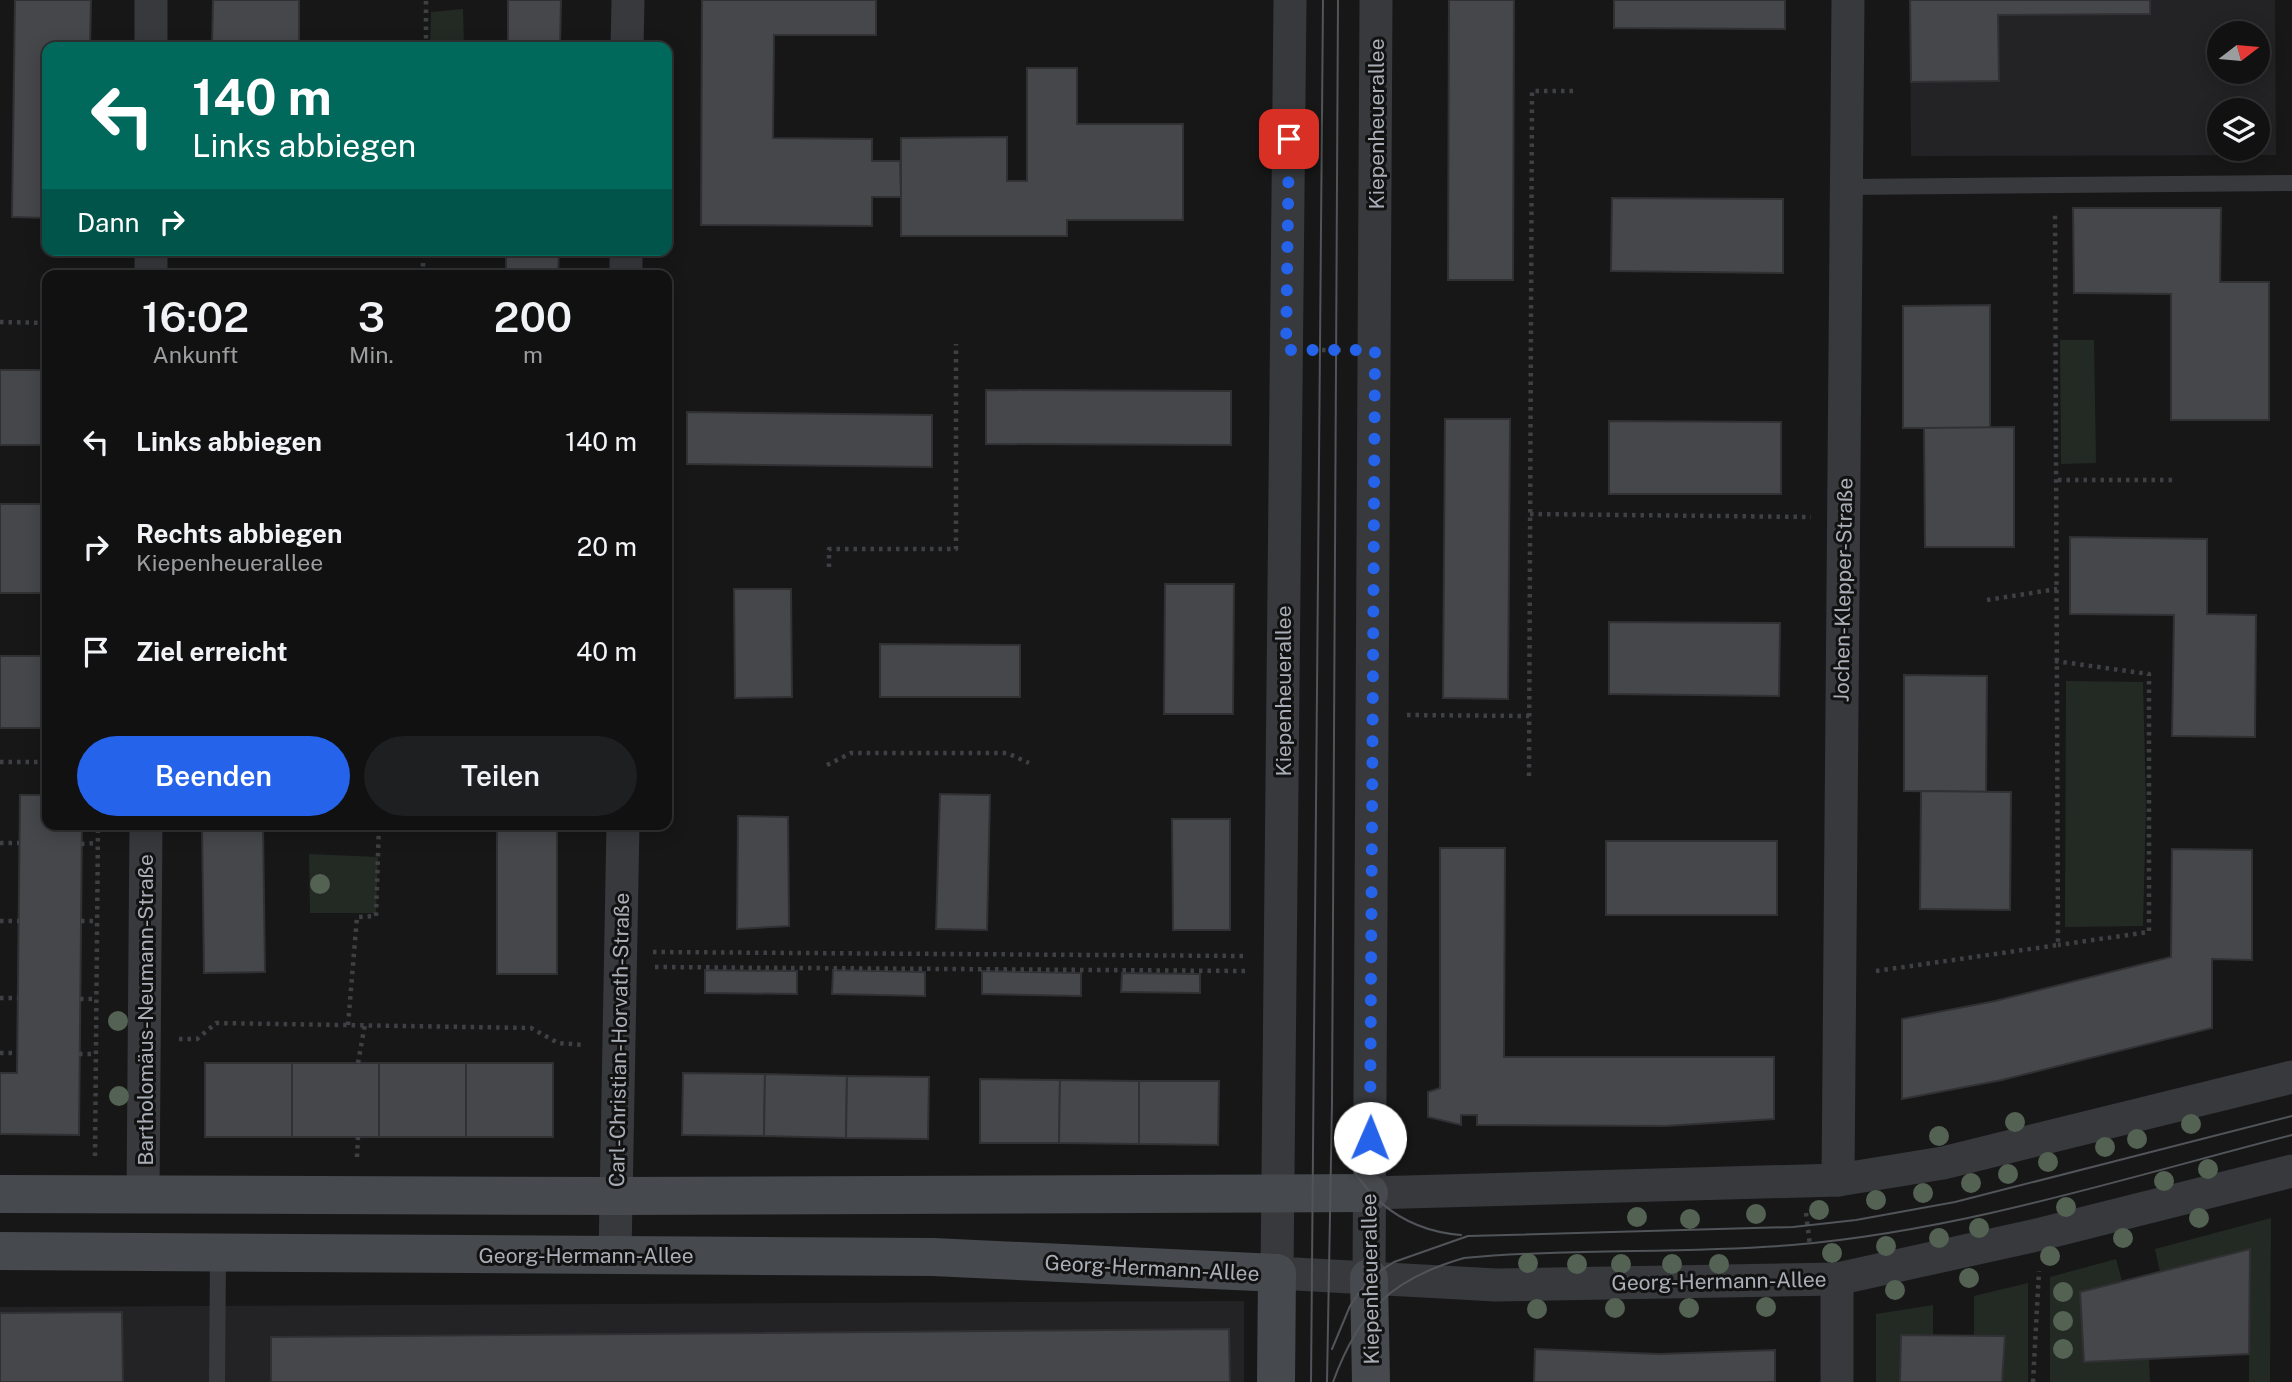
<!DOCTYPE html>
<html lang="de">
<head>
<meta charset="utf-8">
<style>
	:root { --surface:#111112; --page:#1e1f20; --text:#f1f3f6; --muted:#9c9d9f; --line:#303132; --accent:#2563eb }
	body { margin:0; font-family:"Public Sans",sans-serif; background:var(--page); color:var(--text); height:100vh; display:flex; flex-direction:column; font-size:26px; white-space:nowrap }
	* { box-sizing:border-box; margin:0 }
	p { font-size:23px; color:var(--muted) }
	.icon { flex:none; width:38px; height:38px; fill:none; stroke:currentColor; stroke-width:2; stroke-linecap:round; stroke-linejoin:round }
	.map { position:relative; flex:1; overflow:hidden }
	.drawer { position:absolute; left:42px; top:270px; width:630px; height:560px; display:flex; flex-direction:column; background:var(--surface); border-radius:14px; box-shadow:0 4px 18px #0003,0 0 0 2px var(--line) }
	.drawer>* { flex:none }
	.hud { position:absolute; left:42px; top:42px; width:630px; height:214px; border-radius:14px; box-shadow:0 4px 18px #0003,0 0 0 2px var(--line); background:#00695c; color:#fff; overflow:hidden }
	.needle { width:46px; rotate:74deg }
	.tools { position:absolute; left:2207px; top:21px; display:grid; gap:14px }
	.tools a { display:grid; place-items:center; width:63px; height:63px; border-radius:50%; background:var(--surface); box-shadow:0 4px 18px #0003,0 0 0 2px var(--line); font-size:35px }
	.pin { position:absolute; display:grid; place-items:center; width:60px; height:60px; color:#fff; margin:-30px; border-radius:14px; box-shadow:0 4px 10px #0006 }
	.me { position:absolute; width:77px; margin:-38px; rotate:1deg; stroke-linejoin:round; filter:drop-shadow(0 0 5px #0008) }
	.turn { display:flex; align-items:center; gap:24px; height:147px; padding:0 35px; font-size:32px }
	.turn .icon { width:91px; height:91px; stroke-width:2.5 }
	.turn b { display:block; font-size:49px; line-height:60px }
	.then { display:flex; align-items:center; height:66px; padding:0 35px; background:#0003; gap:14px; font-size:26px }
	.eta { display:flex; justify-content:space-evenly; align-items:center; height:119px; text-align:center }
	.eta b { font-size:42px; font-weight:600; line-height:49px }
	.cta { display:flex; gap:14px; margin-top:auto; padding:14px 35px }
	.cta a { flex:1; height:80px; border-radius:42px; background:var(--accent); color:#fff; font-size:28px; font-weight:600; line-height:80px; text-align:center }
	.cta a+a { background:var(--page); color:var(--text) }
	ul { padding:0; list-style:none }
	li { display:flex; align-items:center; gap:21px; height:105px; padding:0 35px }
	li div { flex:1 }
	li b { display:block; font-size:26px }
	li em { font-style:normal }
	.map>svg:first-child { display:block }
</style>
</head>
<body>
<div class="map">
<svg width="2292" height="1382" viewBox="0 0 2292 1382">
	<rect width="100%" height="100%" fill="#171718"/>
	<g fill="#232325" fill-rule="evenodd">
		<path d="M1910 0H2275L2276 155 1911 156ZM2219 33H2258V72H2219ZM2219 110H2258V149H2219Z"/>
		<polygon points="1244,1301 1244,1382 0,1382 0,1307"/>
	</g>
	<g fill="#232a24">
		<polygon points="463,9 464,46 430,47 431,12"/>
		<polygon points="2060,340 2094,340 2096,463 2061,464"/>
		<polygon points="2066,681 2143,682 2146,805 2143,926 2065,927"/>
		<polygon points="309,854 378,857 376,913 310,913"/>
		<polygon points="2271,1218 2270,1382 2249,1382 2250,1249 2160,1272 2155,1249"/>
		<polygon points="2116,1259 2122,1281 2080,1292 2084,1362 2149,1359 2150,1382 2050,1382 2050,1277"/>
		<polygon points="2028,1283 2028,1382 2002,1382 2005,1336 1974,1336 1974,1296"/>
		<polygon points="1933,1305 1933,1336 1901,1335 1900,1382 1876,1382 1876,1314"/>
	</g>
	<g fill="#46474b" stroke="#313134" stroke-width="2">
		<polygon points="15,0 91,0 90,47 47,47 47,218 12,217"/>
		<polygon points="213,0 299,0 299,47 212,47"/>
		<polygon points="508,0 561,0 560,47 508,47"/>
		<polygon points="702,0 876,0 876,35 774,35 773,138 872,139 872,161 900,161 901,197 872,197 872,226 701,225"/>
		<polygon points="1449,0 1514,0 1513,280 1448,280"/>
		<polygon points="1614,0 1785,0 1785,29 1614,28"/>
		<polygon points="1910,0 2150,0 2150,14 1998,15 1999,81 1911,82"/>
		<polygon points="1027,68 1077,68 1077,124 1183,124 1183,220 1067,220 1067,236 901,236 901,138 1007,137 1007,181 1027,181"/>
		<polygon points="1612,198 1783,199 1783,273 1611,271"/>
		<polygon points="2073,208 2221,208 2220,282 2269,282 2269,420 2171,420 2171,294 2074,293"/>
		<polygon points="506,250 559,250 558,275 506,275"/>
		<polygon points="1990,305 1990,428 1903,428 1903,306"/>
		<rect x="0" y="370" width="47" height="75"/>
		<polygon points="986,390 1231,391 1231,445 986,444"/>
		<polygon points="687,412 932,415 932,467 687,464"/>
		<polygon points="1445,419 1510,419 1508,699 1443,698"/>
		<polygon points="1609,421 1781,422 1781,494 1609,494"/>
		<polygon points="2014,427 2014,547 1925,547 1924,428"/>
		<rect x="0" y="504" width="47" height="89"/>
		<polygon points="2070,537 2207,539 2207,614 2256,615 2255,737 2172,736 2174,615 2070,614"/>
		<polygon points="1165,584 1234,584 1233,714 1164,714"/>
		<polygon points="734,589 791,589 792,697 735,698"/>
		<polygon points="1609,622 1780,623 1779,696 1609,694"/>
		<polygon points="880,644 1020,645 1020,697 880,697"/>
		<rect x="0" y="656" width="47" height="72"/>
		<polygon points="1904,675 1987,676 1986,792 1904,791"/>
		<polygon points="1921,791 2011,792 2010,910 1920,909"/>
		<polygon points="940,794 990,795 987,930 936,929"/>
		<polygon points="20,795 47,795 47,824 82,824 79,1135 0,1134 0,1073 17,1073"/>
		<polygon points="738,816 788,817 789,926 737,929"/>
		<polygon points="1172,819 1230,819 1230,930 1173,930"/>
		<polygon points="202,824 263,824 265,972 204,973"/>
		<rect x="497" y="824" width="60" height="150"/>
		<rect x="1606" y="841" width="171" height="74"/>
		<polygon points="1440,848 1505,848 1504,1057 1774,1057 1774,1119 1665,1126 1477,1125 1477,1115 1461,1115 1461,1125 1428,1117 1428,1092 1440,1088"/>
		<polygon points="2172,849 2252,850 2252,960 2212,959 2212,1028 2002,1080 1902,1099 1902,1019 1995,1001 2171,957"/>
		<polygon points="705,970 797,971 797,994 705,993"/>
		<polygon points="833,970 925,972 925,996 832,994"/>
		<polygon points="982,971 1081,973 1081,996 982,994"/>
		<polygon points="1122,973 1200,974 1200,993 1121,992"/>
		<rect x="205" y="1063" width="87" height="74"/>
		<rect x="292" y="1063" width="87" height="74"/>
		<rect x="379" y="1063" width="87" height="74"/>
		<rect x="466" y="1063" width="87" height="74"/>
		<polygon points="683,1073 765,1074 764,1136 682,1135"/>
		<polygon points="765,1074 847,1076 846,1138 764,1136"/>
		<polygon points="847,1076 929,1077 928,1139 846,1138"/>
		<polygon points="980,1079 1060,1080 1059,1143 980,1143"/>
		<polygon points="1060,1080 1139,1081 1139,1144 1059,1143"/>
		<polygon points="1139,1081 1219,1081 1218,1145 1139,1144"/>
		<polygon points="2250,1249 2249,1354 2084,1362 2080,1292"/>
		<polygon points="122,1312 123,1382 0,1382 0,1313"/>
		<polygon points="1229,1329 1230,1382 271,1382 271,1337"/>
		<polygon points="1901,1335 2005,1336 2002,1382 1900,1382"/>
		<polygon points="1535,1349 1659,1354 1775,1350 1775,1382 1534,1382"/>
	</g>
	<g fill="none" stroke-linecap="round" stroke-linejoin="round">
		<g stroke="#3e4044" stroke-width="4.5" stroke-dasharray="3.5 5" stroke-linecap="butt">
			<polyline points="426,47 426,0"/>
			<polyline points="423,275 423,250"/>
			<polyline points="0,322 47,323"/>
			<polyline points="1322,350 1341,350"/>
			<polyline points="2058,480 2175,480"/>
			<polyline points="1530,514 1811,517"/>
			<polyline points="829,567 829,549 956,549 956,344"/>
			<polyline points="1987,600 2057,589"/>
			<polyline points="2055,661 2149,674 2149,932 2058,945"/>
			<polyline points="1407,715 1529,716"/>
			<polyline points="0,762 47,762"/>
			<polyline points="827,765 851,753 1007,753 1029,763"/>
			<polyline points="1529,776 1532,91 1577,91"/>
			<polyline points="0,843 19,843"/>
			<polyline points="81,844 98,843"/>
			<polyline points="0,921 19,921"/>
			<polyline points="81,921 97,921"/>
			<polyline points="653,952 1246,956"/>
			<polyline points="655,967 1245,971"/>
			<polyline points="1876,971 2058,945 2055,211"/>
			<polyline points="0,998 18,998"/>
			<polyline points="80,999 96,999"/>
			<polyline points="348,1025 357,917 376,916 379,824"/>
			<polyline points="179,1039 197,1039 216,1023 531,1028 558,1043 584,1045"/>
			<polyline points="0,1053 17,1053"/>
			<polyline points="79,1054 96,1054"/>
			<polyline points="358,1063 365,1024"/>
			<polyline points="95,1156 98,824"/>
			<polyline points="357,1157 358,1137"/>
			<polyline points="1806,1213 1810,1246"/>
			<polyline points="2033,1382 2039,1271"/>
		</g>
		<g stroke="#38393d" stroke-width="16">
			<polyline points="1847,187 2292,183"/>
			<polyline points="217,1382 218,1254"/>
		</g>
		<g stroke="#38393d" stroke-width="33">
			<polyline points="151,0 151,47"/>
			<polyline points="1290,0 1277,1273 1496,1285 1837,1279 2041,1234 2292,1171"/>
			<polyline points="627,47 628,0"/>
			<polyline points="151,250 151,275"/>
			<polyline points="626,275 626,250"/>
			<polyline points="1838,1180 1848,0"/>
			<polyline points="1369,1193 1838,1180 1943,1163 2292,1077"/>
			<polyline points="143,1195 146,824"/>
			<polyline points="615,1255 623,824"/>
			<polyline points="1369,1278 1376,0"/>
			<polyline points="1837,1382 1837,1279"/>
		</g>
		<g stroke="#46494d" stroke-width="38">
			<polyline points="0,1194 617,1196 1369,1193"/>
			<polyline points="0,1251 933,1257 1277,1273 1276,1382"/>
			<polyline points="1369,1278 1371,1382"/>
		</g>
		<g stroke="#515458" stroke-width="2">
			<path d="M1336 1131C1355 1191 1398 1230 1461 1235"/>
			<polyline points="1332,1349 1350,1306 1369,1278 1394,1262 1468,1236 1793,1227 1856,1220 1955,1202 2292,1116"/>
			<polyline points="1311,1382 1323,0"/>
			<polyline points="1327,1382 1332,1103 1338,0"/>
			<path d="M1333 1382C1359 1311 1391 1279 1464 1258 1573 1248 1683 1254 1792 1245 1961 1231 2128 1177 2292 1135"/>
		</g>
	</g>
	<g fill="#536253">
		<circle cx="320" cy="884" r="10"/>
		<circle cx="118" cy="1021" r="10"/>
		<circle cx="119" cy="1096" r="10"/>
		<circle cx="2015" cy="1122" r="10"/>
		<circle cx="2191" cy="1124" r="10"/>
		<circle cx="1939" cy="1136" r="10"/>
		<circle cx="2137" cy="1139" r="10"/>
		<circle cx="2105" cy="1147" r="10"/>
		<circle cx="2048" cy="1162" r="10"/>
		<circle cx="2208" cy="1169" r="10"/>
		<circle cx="2008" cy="1174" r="10"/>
		<circle cx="2164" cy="1181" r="10"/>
		<circle cx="1971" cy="1183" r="10"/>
		<circle cx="1923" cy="1193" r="10"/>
		<circle cx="1876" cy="1200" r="10"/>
		<circle cx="2066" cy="1207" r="10"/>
		<circle cx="1819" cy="1210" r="10"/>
		<circle cx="1756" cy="1214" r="10"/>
		<circle cx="1637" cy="1217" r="10"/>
		<circle cx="2199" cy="1218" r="10"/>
		<circle cx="1690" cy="1219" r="10"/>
		<circle cx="1979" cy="1228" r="10"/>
		<circle cx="1939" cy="1238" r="10"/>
		<circle cx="2123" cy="1238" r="10"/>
		<circle cx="1886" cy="1246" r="10"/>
		<circle cx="1832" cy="1253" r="10"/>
		<circle cx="2050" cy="1256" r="10"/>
		<circle cx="1528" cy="1263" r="10"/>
		<circle cx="1577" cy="1264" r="10"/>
		<circle cx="1621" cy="1264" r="10"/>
		<circle cx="1672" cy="1264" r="10"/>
		<circle cx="1719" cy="1264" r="10"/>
		<circle cx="1969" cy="1278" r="10"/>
		<circle cx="1895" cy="1290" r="10"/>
		<circle cx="2063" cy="1292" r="10"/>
		<circle cx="1766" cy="1307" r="10"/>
		<circle cx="1615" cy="1308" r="10"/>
		<circle cx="1689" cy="1308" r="10"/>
		<circle cx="1537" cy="1309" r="10"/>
		<circle cx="2063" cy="1321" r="10"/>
		<circle cx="2063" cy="1349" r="10"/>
	</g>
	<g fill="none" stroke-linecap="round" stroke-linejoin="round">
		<polyline stroke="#2563eb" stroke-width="12" stroke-dasharray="0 21.6" points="1289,139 1286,350 1375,350 1370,1138"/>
	</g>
	<g text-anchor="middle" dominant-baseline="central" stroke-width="6" stroke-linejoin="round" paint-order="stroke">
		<g font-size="21" fill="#aaafb7" stroke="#121213">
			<text transform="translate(1376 124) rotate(-90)">Kiepenheuerallee</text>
			<text transform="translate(1843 590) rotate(-89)">Jochen-Klepper-Straße</text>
			<text transform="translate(1283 691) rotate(-90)">Kiepenheuerallee</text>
			<text transform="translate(145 1010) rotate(-90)">Bartholomäus-Neumann-Straße</text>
			<text transform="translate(619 1040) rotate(-89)">Carl-Christian-Horvath-Straße</text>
			<text x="586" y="1255">Georg-Hermann-Allee</text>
			<text transform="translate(1152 1268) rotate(3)">Georg-Hermann-Allee</text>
			<text transform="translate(1370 1279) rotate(-91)">Kiepenheuerallee</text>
			<text transform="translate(1719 1281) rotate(-1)">Georg-Hermann-Allee</text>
		</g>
	</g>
</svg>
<div class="tools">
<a><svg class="needle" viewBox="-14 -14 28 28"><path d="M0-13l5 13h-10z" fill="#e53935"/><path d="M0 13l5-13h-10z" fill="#9c9d9f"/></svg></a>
<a><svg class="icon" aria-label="layers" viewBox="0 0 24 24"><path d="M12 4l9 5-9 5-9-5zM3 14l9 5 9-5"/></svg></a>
</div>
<div class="pin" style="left:1289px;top:139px;background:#d93025"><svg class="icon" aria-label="arrive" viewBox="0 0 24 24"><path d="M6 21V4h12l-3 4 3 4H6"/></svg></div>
<svg class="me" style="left:1370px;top:1138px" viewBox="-20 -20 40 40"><circle r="19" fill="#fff"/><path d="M0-13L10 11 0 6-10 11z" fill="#2563eb"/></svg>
<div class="hud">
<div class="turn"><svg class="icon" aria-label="left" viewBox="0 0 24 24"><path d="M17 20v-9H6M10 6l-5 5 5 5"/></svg><div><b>140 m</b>Links abbiegen</div></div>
<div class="then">Dann<svg class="icon" aria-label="right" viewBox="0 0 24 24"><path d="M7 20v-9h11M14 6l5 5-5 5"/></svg></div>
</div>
<section class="drawer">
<div class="eta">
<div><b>16:02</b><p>Ankunft</p></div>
<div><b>3</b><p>Min.</p></div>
<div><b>200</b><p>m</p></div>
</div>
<ul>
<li><svg class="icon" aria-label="left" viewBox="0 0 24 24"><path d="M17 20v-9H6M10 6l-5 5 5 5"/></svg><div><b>Links abbiegen</b></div><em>140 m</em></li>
<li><svg class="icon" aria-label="right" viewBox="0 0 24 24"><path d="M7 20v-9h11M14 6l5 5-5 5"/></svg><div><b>Rechts abbiegen</b><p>Kiepenheuerallee</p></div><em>20 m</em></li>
<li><svg class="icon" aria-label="arrive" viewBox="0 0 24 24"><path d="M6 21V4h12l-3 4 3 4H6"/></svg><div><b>Ziel erreicht</b></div><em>40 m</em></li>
</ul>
<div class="cta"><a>Beenden</a><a>Teilen</a></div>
</section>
</div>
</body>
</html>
